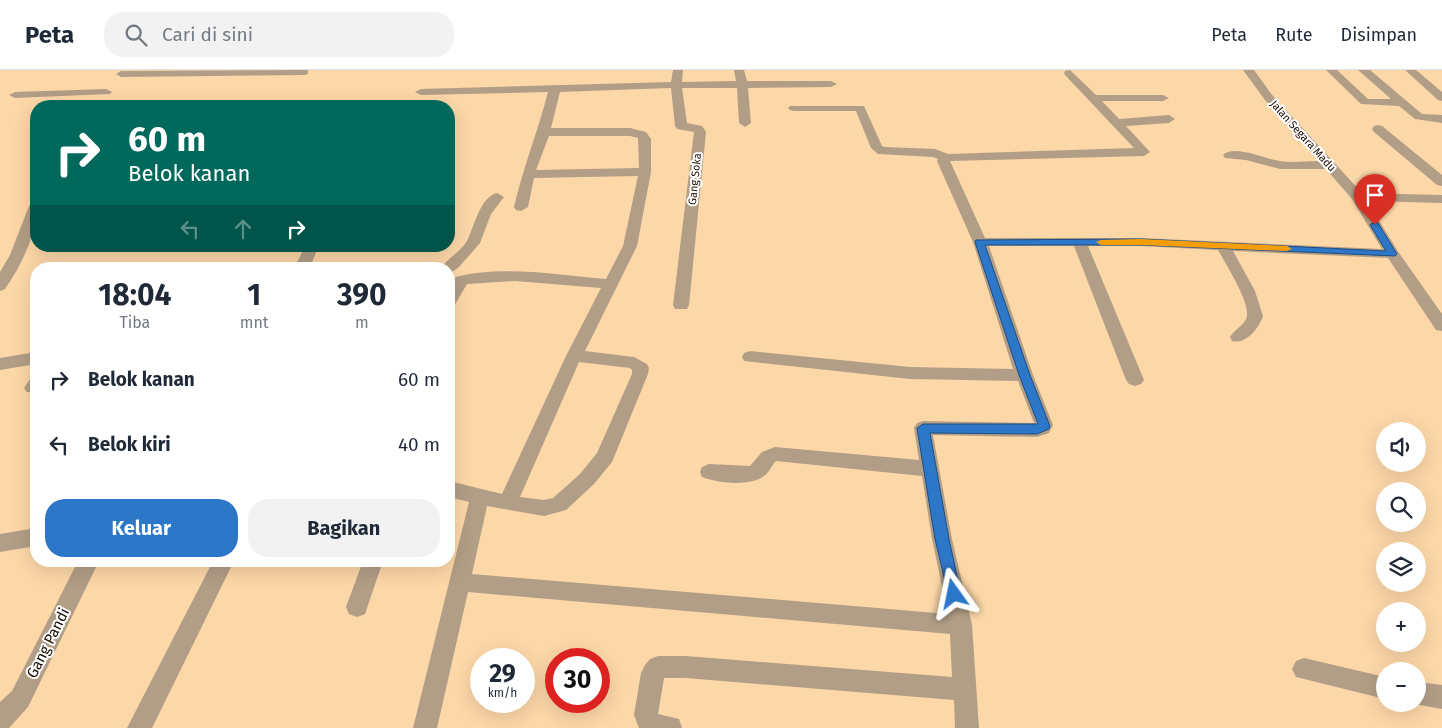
<!DOCTYPE html>
<html lang="id">
<head>
<meta charset="utf-8">
<style>
	:root { --surface:#fff; --page:#f2f2f3; --text:#1f2937; --muted:#747a83; --line:#e0e1e3; --accent:#2d77c8 }
	body { margin:0; font-family:"Fira Sans",sans-serif; background:var(--page); color:var(--text); height:100vh; display:flex; flex-direction:column; font-size:19px; white-space:nowrap }
	* { box-sizing:border-box; margin:0 }
	p { font-size:16px; color:var(--muted) }
	.icon { flex:none; width:28px; height:28px; fill:none; stroke:currentColor; stroke-width:2; stroke-linecap:round; stroke-linejoin:round }
	.map { position:relative; flex:1; overflow:hidden }
	.drawer { position:absolute; left:30px; top:192px; width:425px; height:305px; display:flex; flex-direction:column; background:var(--surface); border-radius:20px; box-shadow:0 5px 20px #0002 }
	.drawer>* { flex:none }
	.top-card { position:absolute; left:30px; top:30px; width:425px; height:152px; border-radius:20px; box-shadow:0 5px 20px #0002; background:#00695c; color:#fff; overflow:hidden }
	.tools { position:absolute; left:1376px; top:352px; display:grid; gap:10px }
	.tools a { display:grid; place-items:center; width:50px; height:50px; border-radius:50%; background:var(--surface); box-shadow:0 5px 20px #0002; font-size:25px }
	.speed { position:absolute; left:470px; top:578px; display:flex; gap:10px; font-size:25px; font-weight:700; text-align:center }
	.speed>* { display:grid; place-content:center; width:65px; height:65px; border-radius:50%; background:var(--surface); box-shadow:0 5px 20px #0002; line-height:1 }
	.speed small { font-size:12px; font-weight:400 }
	.speed .limit { border:8px solid #d22; background:#fff; color:#111 }
	.pin { position:absolute; display:grid; place-items:center; width:42px; height:42px; color:#fff; margin:-51px -21px; border-radius:50% 50% 50% 0; rotate:-45deg; box-shadow:0 0 5px #0007 }
	.pin .icon { rotate:45deg }
	.me { position:absolute; width:55px; margin:-28px; rotate:348deg; stroke-linejoin:round; filter:drop-shadow(0 0 4px #0008) }
	.turn { display:flex; align-items:center; gap:18px; height:105px; padding:0 15px; font-size:22px }
	.turn .icon { width:65px; height:65px; stroke-width:2.5 }
	.turn b { display:block; font-size:35px; line-height:42px }
	.lanes { display:flex; align-items:center; height:48px; padding:0 15px; background:#0003; justify-content:center; gap:25px; direction:ltr }
	.lanes .off { opacity:.35 }
	.eta { display:flex; justify-content:space-evenly; align-items:center; height:85px; text-align:center }
	.eta b { font-size:30px; font-weight:700; line-height:35px }
	.cta { display:flex; gap:10px; margin-top:auto; padding:10px 15px }
	.cta a { flex:1; height:58px; border-radius:20px; background:var(--accent); color:#fff; font-size:20px; font-weight:700; line-height:58px; text-align:center }
	.cta a+a { background:var(--page); color:var(--text) }
	ul { padding:0; list-style:none }
	li { display:flex; align-items:center; gap:15px; height:65px; padding:0 15px }
	li div { flex:1 }
	li b { display:block; font-size:19px }
	li em { font-style:normal }
	header { display:flex; align-items:center; gap:30px; box-sizing:border-box; height:70px; padding:0 25px; background:var(--surface); border-bottom:1px solid var(--line) }
	header strong { font-size:24px }
	nav { display:flex; gap:28px; margin-inline-start:auto; font-size:18px }
	.search { width:350px; height:45px; background:var(--page); display:flex; align-items:center; gap:12px; box-sizing:border-box; padding:0 18px; border-radius:20px; color:var(--muted); font-size:19px }
	.map>svg:first-child { display:block }
</style>
</head>
<body>
<header>
<strong>Peta</strong>
<div class="search"><svg class="icon" aria-label="search" viewBox="0 0 24 24"><circle cx="10" cy="10" r="6"/><path d="M15 15l6 6"/></svg>Cari di sini</div>
<nav><a>Peta</a><a>Rute</a><a>Disimpan</a></nav>
</header>
<div class="map">
<svg width="1442" height="658" viewBox="0 0 1442 658">
	<rect width="100%" height="100%" fill="#fcd7a8"/>
	<g fill="none" stroke-linecap="round" stroke-linejoin="round">
		<g fill="#b29e86" fill-rule="evenodd">
			<polygon points="308,0 308,4 304,5 121,7 116,4 121,1"/>
			<path d="M673 0H683L682 12 736 11 734 0H744L747 11H831L837 14 831 17 748 18 751 53 745 57 739 53 737 18H682L687 53 702 56 706 62 689 235 687 239H675L673 235 694 62 677 59 675 56 671 18 560 22 551 58H630L646 62 651 69V102L637 176 585 281 634 287 647 294 649 298 648 304 612 392 594 414 566 440 544 446 487 436 472 504 948 544 932 469 922 406 776 391C771 396 769 403 764 406 749 417 718 413 702 407L700 402 702 397 709 394 750 396 762 382 775 377 919 390 914 358 917 353 923 351 1034 353 1018 311 910 309 744 291 742 287 744 283 750 281 910 297 1013 299 973 172 937 91 938 89 933 87 878 84 871 78 856 41H794L790 40 788 38 790 36H864L882 76 885 77 935 79 948 84 1134 78 1065 5 1064 3 1065 1 1070 0 1096 25H1163L1169 28 1163 31H1102L1119 49 1169 45 1175 49 1169 53 1126 56 1150 82 1144 86 950 91 985 168H1141L1382 179 1352 129 1326 99H1280L1246 90 1225 88 1223 85C1233 74 1266 89 1279 91 1292 93 1306 91 1319 91L1265 30 1243 0H1254L1273 26 1362 123 1442 125V133L1367 131 1399 183 1442 244V261L1436 260 1388 188 1233 181 1255 221 1263 246C1259 258 1246 275 1232 271L1230 267C1234 260 1243 256 1246 249 1253 236 1225 193 1218 180L1141 176H1088L1144 310 1141 314 1135 316 1129 314 1126 310 1074 176H989L1033 305 1053 355 1049 363 1037 367 933 365 952 469 972 555 979 658H955L954 630 686 608H664L658 644 679 649 682 658H639L634 645 641 603 645 595 650 589 658 586H686L952 607 950 564 468 522 437 658H413L469 432 449 427V411L502 424 566 286 601 218 515 211 467 214 454 236 449 237V218L456 207C502 195 559 205 606 209L623 176 638 106 534 108 528 137 521 141 516 140 514 137C523 98 538 61 548 22L421 25 415 22 421 19 671 12ZM549 66H630L638 68 639 98 536 100ZM579 292 630 298 632 300V304L597 383 580 404 553 428 544 430 520 427Z"/>
			<polygon points="1326,0 1337,0 1368,29 1391,29 1358,0 1370,0 1422,44 1442,45 1442,53 1415,49 1399,36 1361,34"/>
			<polygon points="1405,0 1416,0 1442,22 1442,31 1438,30"/>
			<polygon points="106,19 112,22 110,24 15,28 9,25 15,22"/>
			<polygon points="1378,55 1382,56 1442,105 1442,116 1437,115 1374,62 1372,59 1374,56"/>
			<path d="M497 123 504 127 491 144 480 173 459 197 452 202 449 203V199H440C447 189 460 182 467 171 474 157 480 127 497 123Z"/>
			<path d="M36 132C38 163 22 194 5 219L0 221V202L10 185 29 136Z"/>
			<polygon points="305,176 319,176 309,199 294,199"/>
			<polygon points="36,282 36,294 0,300 0,288"/>
			<polygon points="36,307 36,323 27,322 24,318 30,309"/>
			<polygon points="36,458 36,476 0,482 0,464"/>
			<polygon points="78,491 99,491 28,637 9,658 0,658 0,632 12,621"/>
			<polygon points="213,491 234,491 152,658 127,658"/>
			<polygon points="363,491 383,491 365,544 357,547 349,544 346,537"/>
			<polygon points="1304,588 1385,607 1385,629 1296,607 1292,599 1296,591"/>
			<polygon points="1418,612 1442,615 1442,639 1414,634 1418,634"/>
		</g>
	</g>
	<polygon fill="#2d77c8" stroke="#1d4d82" points="1372,153 1378,153 1397,184 1395,186 1141,175 985,175 1030,305 1050,356 1049,359 1037,364 930,363 949,469 961,524 959,528 954,530 949,528 935,469 917,358 923,354 1038,354 1019,305 975,172 976,170 1141,169 1386,181 1370,155"/>
	<polygon fill="#f59e0b" points="1141,169 1287,176 1292,179 1287,181 1141,175 1101,175 1096,172 1101,170"/>
	<g text-anchor="middle" dominant-baseline="central" stroke-width="4" stroke-linejoin="round" paint-order="stroke">
		<g font-size="11" fill="#1c0c00" stroke="#fff">
			<text transform="translate(1303 66) rotate(48)">Jalan Segara Madu</text>
			<text transform="translate(695 109) rotate(-84)">Gang Soka</text>
		</g>
		<g font-size="15" fill="#1c0c00" stroke="#fff">
			<text transform="translate(48 573) rotate(-63)">Gang Pandi</text>
		</g>
	</g>
</svg>
<div class="tools">
<a><svg class="icon" aria-label="sound" viewBox="0 0 24 24"><path d="M4 9h4l5-4v14l-5-4H4zM17 9q2 3 0 6"/></svg></a>
<a><svg class="icon" aria-label="search" viewBox="0 0 24 24"><circle cx="10" cy="10" r="6"/><path d="M15 15l6 6"/></svg></a>
<a><svg class="icon" aria-label="layers" viewBox="0 0 24 24"><path d="M12 4l9 5-9 5-9-5zM3 14l9 5 9-5"/></svg></a>
<a>+</a>
<a>−</a>
</div>
<div class="speed"><div>29<small>km/h</small></div><div class="limit">30</div></div>
<div class="pin" style="left:1375px;top:155px;background:#d93025"><svg class="icon" aria-label="arrive" viewBox="0 0 24 24"><path d="M6 21V4h12l-3 4 3 4H6"/></svg></div>
<svg class="me" style="left:954px;top:524px" viewBox="-20 -20 40 40"><path d="M0-17L14 15 0 8-14 15z" fill="#2d77c8" stroke="#fff" stroke-width="4"/></svg>
<div class="top-card">
<div class="turn"><svg class="icon" aria-label="right" viewBox="0 0 24 24"><path d="M7 20v-9h11M14 6l5 5-5 5"/></svg><div><b>60 m</b>Belok kanan</div></div>
<div class="lanes"><svg class="icon off" aria-label="left" viewBox="0 0 24 24"><path d="M17 20v-9H6M10 6l-5 5 5 5"/></svg><svg class="icon off" aria-label="ahead" viewBox="0 0 24 24"><path d="M12 20V5M6 11l6-6 6 6"/></svg><svg class="icon" aria-label="right" viewBox="0 0 24 24"><path d="M7 20v-9h11M14 6l5 5-5 5"/></svg></div>
</div>
<section class="drawer">
<div class="eta">
<div><b>18:04</b><p>Tiba</p></div>
<div><b>1</b><p>mnt</p></div>
<div><b>390</b><p>m</p></div>
</div>
<ul>
<li><svg class="icon" aria-label="right" viewBox="0 0 24 24"><path d="M7 20v-9h11M14 6l5 5-5 5"/></svg><div><b>Belok kanan</b></div><em>60 m</em></li>
<li><svg class="icon" aria-label="left" viewBox="0 0 24 24"><path d="M17 20v-9H6M10 6l-5 5 5 5"/></svg><div><b>Belok kiri</b></div><em>40 m</em></li>
</ul>
<div class="cta"><a>Keluar</a><a>Bagikan</a></div>
</section>
</div>
</body>
</html>
